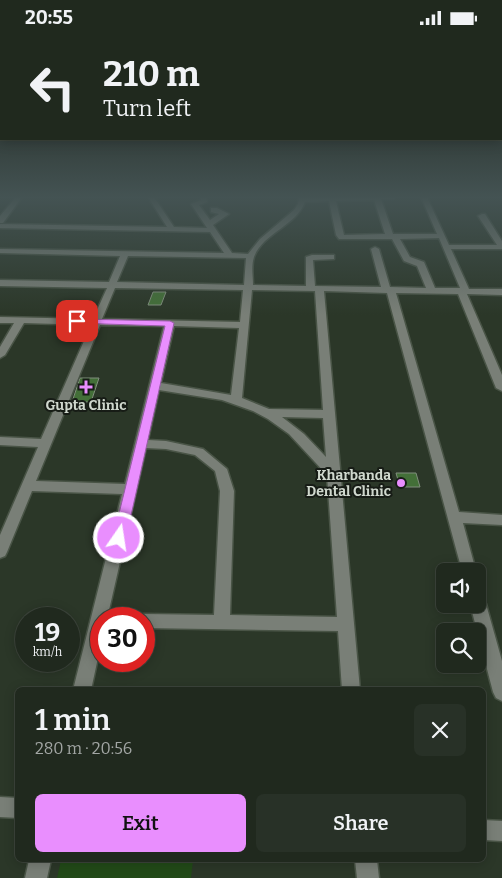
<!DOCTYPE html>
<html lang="en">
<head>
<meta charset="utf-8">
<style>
	:root { --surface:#20291e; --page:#283127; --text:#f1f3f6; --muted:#a2a6a4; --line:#3d453c; --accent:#e98efe }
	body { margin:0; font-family:Bitter,serif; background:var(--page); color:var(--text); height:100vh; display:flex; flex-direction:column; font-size:19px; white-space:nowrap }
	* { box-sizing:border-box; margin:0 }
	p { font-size:16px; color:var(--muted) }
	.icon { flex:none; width:28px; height:28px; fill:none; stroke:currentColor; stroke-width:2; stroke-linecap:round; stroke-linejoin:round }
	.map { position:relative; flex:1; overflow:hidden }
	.details { position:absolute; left:15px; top:652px; width:471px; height:175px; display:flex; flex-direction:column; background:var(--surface); border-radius:8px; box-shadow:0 2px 12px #0003,0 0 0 1px var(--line) }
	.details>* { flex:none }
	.guide { position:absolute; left:0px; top:0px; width:502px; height:105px; box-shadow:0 2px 12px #0003,0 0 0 1px var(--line); background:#20291e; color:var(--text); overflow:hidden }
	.controls { position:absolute; left:436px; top:528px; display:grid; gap:10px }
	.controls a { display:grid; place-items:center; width:50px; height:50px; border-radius:8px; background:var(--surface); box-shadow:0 2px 12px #0003,0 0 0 1px var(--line); font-size:25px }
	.speed { position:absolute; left:15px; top:572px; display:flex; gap:10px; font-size:25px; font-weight:700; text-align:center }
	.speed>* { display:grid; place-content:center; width:65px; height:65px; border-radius:50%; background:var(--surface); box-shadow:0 2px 12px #0003,0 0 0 1px var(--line); line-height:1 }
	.speed small { font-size:12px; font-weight:400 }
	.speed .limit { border:8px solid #d22; background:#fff; color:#111 }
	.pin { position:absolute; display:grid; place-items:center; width:42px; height:42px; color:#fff; margin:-21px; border-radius:10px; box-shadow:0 2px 8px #0006 }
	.me { position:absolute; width:55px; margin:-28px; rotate:13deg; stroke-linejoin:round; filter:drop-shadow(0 0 4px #0008) }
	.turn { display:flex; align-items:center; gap:18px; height:105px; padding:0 20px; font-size:22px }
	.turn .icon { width:65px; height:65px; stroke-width:2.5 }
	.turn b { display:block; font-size:35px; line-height:42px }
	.round { display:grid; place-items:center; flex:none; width:52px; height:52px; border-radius:8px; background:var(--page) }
	.summary { display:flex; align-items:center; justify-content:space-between; height:85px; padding:0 20px }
	h1 { font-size:30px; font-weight:600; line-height:38px }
	.action { display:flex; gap:10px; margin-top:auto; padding:10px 20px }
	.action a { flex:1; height:58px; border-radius:8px; background:var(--accent); color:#111; font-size:20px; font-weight:600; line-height:58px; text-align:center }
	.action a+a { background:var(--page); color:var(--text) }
	.status { display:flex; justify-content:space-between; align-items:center; height:35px; padding:0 25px; background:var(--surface); direction:ltr }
	.status svg { height:14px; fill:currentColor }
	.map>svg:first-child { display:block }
</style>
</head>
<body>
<div class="status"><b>20:55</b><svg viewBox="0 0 49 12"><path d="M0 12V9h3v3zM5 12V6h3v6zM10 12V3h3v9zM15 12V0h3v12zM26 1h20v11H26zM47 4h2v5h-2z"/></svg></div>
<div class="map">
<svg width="502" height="843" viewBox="0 0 502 843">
	<rect width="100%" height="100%" fill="#2b3728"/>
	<polygon fill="#224a18" points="61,825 193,825 191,843 57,843"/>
	<g fill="#436f38" stroke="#808e7c">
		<polygon points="153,257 166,257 161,270 148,270"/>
		<polygon points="80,343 99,343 91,367 72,367"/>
		<polygon points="396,438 416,438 420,452 400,452"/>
	</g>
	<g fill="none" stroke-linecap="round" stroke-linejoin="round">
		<g stroke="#495446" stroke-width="3">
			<g id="minor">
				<polygon points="16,162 22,162 3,188 0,188 0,181"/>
				<path d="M148 162H154L174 192 207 193 191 169 201 165 200 162H206L207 167 199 170 210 185 219 179 211 177V173H217L229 179 213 190 232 218 248 219 260 204 294 175 298 169 299 162H396L393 164H381L393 199H437L421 162H427L449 210H497L478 181 482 179H485L502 206V214H451L469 254H502V260L467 259 502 340V356L496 353 458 259 396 258 459 477 502 480V490L463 488 476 536H462L387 258 324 256 360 655H342L338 596 144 593V584H137L138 581 144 579 214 580 220 456 215 436 195 420 166 414 146 413 107 584H101V609L91 655H73L122 459 32 456 7 517 5 521 0 523V500L38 412 0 410V402L41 404 91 290 24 288 5 320 0 323V312L14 288H0V282L93 284 107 253 0 251V245L109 247 120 221 0 218V214L224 218 210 197 0 193V189L167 192ZM374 165 385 199 344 200 336 166ZM329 166 336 200 339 204H392L404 226 417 231 426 253 390 252 379 214 375 212 371 214 381 252 315 251 313 225 334 224V220H312L306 222V251L253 250C253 241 251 231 254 222 263 198 296 191 305 167ZM439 203 460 253H435L424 227 410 222 400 204ZM128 221 246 223 244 250 117 247ZM115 253 243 255 240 287 102 284ZM252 255 315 256 323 375 269 374 242 363ZM100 290 164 291 125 449 36 446ZM174 291 239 293 231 360 161 348ZM159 355 222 365 253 376 268 384 289 399 327 440 337 582 230 580 234 456 227 434 203 414 166 406 148 405ZM282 382 323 383 326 422 304 399Z"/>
				<polygon points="478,562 484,564 486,569 502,626 502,666 496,663 493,657 470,569 478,569"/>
				<polygon points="0,762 18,763 18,783 0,782"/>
				<polygon points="484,785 502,786 502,806 484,805"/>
				<polygon points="29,825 51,825 47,843 25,843"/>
				<polygon points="355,825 377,825 379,843 357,843"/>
			</g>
		</g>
		<use href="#minor" fill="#797f77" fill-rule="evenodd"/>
	</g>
	<linearGradient id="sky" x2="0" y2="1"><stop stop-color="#181e16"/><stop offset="0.58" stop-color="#445353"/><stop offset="1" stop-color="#445353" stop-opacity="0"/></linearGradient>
	<rect width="502" height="280" fill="url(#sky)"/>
	<polygon fill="#e98efe" stroke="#975ca5" points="77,284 170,286 174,288 126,503 124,507 119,508 115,507 113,503 165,291 74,288 73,286"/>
	<g fill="#e98efe" stroke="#171c16" stroke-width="2">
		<path d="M83.5 344.5h5v5h5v5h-5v5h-5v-5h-5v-5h5z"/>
		<circle cx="401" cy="448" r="5"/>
	</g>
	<g text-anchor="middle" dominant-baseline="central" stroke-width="4" stroke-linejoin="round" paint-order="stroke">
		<g font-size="14" font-weight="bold" fill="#d0d8ce" stroke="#171c16">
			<text x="86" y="370">Gupta Clinic</text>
			<text x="391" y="440" text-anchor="end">Kharbanda<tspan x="391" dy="16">Dental Clinic</tspan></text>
		</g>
	</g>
</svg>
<div class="controls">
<a><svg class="icon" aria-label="sound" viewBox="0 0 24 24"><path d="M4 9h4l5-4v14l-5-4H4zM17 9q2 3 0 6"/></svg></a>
<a><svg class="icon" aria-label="search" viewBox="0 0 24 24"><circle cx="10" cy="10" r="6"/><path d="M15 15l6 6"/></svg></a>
</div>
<div class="speed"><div>19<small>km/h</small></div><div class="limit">30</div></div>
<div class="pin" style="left:77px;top:286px;background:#d93025"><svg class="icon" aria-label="arrive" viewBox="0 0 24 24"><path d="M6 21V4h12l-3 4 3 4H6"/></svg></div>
<svg class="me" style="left:119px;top:503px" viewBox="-20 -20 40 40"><circle r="17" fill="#e98efe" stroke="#fff" stroke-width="3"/><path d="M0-11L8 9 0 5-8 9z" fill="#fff"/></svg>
<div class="guide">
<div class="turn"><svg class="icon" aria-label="left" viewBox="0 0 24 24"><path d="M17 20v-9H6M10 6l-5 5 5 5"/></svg><div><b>210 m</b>Turn left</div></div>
</div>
<section class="details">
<div class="summary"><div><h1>1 min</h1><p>280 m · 20:56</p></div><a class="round"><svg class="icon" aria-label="close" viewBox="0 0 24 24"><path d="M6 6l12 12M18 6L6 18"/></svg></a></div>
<div class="action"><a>Exit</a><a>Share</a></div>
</section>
</div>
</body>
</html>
